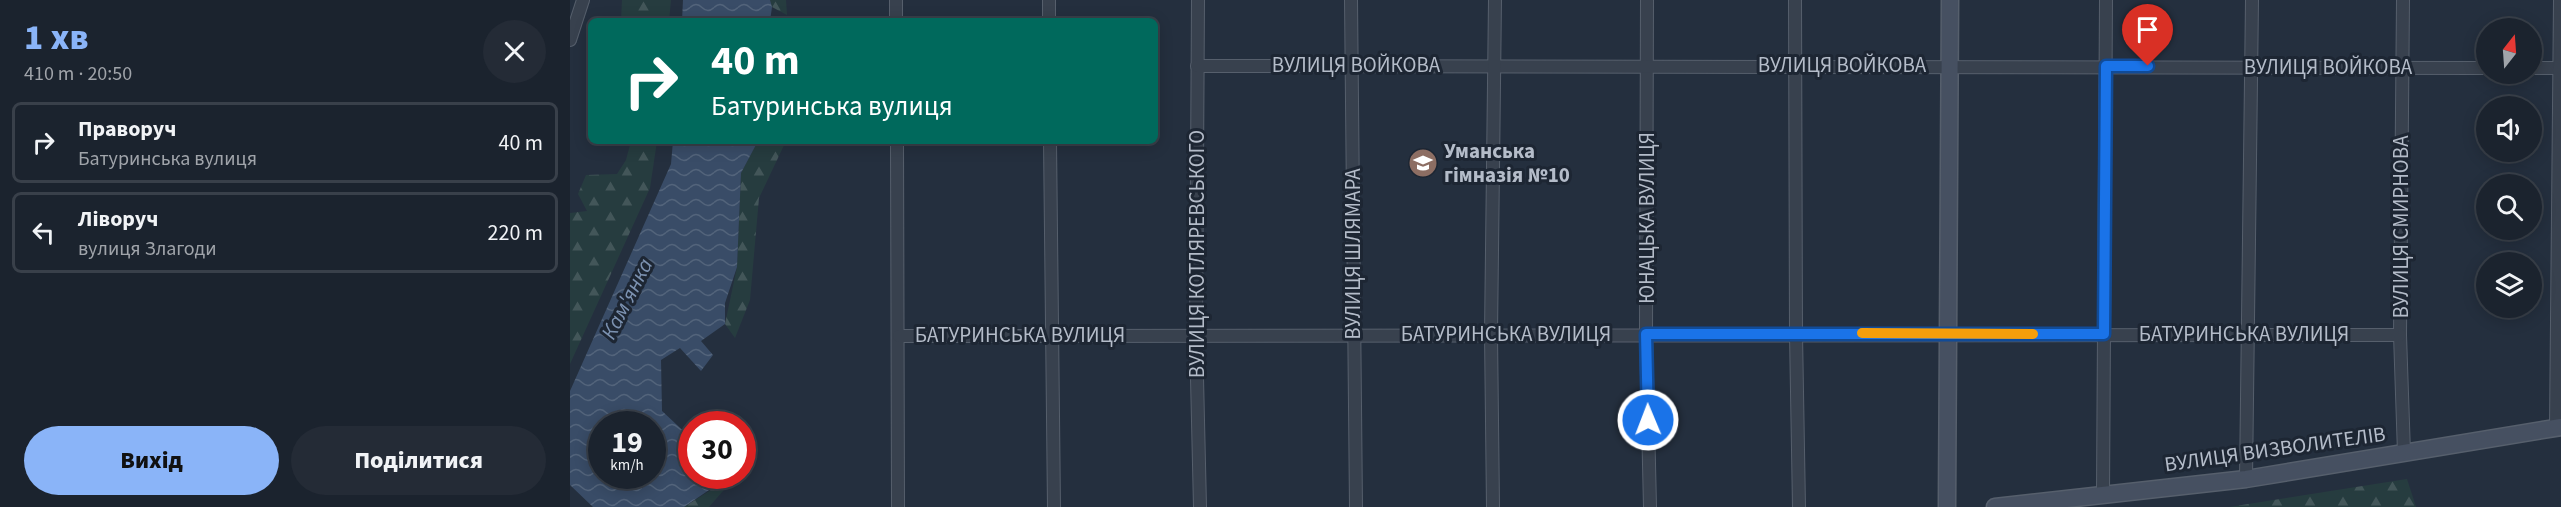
<!DOCTYPE html>
<html lang="uk">
<head>
<meta charset="utf-8">
<style>
	:root { --surface:#1b232e; --page:#242b36; --text:#f1f3f6; --muted:#a0a4aa; --line:#39404a; --accent:#8ab4f8 }
	body { margin:0; font-family:"Source Sans 3",sans-serif; background:var(--page); color:var(--text); height:100vh; display:flex; flex-direction:column; font-size:22px; white-space:nowrap }
	* { box-sizing:border-box; margin:0 }
	p { font-size:20px; color:var(--muted) }
	.icon { flex:none; width:33px; height:33px; fill:none; stroke:currentColor; stroke-width:2; stroke-linecap:round; stroke-linejoin:round }
	.map { position:relative; flex:1; overflow:hidden }
	.side { display:flex; flex-direction:column; background:var(--surface); width:570px }
	.side>* { flex:none }
	.guide { position:absolute; left:18px; top:18px; width:570px; height:126px; border-radius:9px; box-shadow:0 3px 15px #0003,0 0 0 2px var(--line); background:#00695c; color:#fff; overflow:hidden }
	.needle { width:39px; rotate:17deg }
	.controls { position:absolute; left:1906px; top:18px; display:grid; gap:12px }
	.controls a { display:grid; place-items:center; width:66px; height:66px; border-radius:50%; background:var(--surface); box-shadow:0 3px 15px #0003,0 0 0 2px var(--line); font-size:30px }
	.speed { position:absolute; left:18px; top:411px; display:flex; gap:12px; font-size:30px; font-weight:700; text-align:center }
	.speed>* { display:grid; place-content:center; width:78px; height:78px; border-radius:50%; background:var(--surface); box-shadow:0 3px 15px #0003,0 0 0 2px var(--line); line-height:1 }
	.speed small { font-size:15px; font-weight:400 }
	.speed .limit { border:9px solid #d22; background:#fff; color:#111 }
	.pin { position:absolute; display:grid; place-items:center; width:51px; height:51px; color:#fff; margin:-62px -26px; border-radius:50% 50% 50% 0; rotate:-45deg; box-shadow:0 0 6px #0007 }
	.pin .icon { rotate:45deg }
	.me { position:absolute; width:66px; margin:-33px; rotate:359deg; stroke-linejoin:round; filter:drop-shadow(0 0 4px #0008) }
	.turn { display:flex; align-items:center; gap:21px; height:126px; padding:0 24px; font-size:27px }
	.turn .icon { width:78px; height:78px; stroke-width:2.5 }
	.turn b { display:block; font-size:42px; line-height:51px }
	.round { display:grid; place-items:center; flex:none; width:63px; height:63px; border-radius:32px; background:var(--page) }
	.summary { display:flex; align-items:center; justify-content:space-between; height:102px; padding:0 24px }
	h1 { font-size:36px; font-weight:800; line-height:45px; color:var(--accent) }
	.cta { display:flex; gap:12px; margin-top:auto; padding:12px 24px }
	.cta a { flex:1; height:69px; border-radius:36px; background:var(--accent); color:#111; font-size:24px; font-weight:800; line-height:69px; text-align:center }
	.cta a+a { background:var(--page); color:var(--text) }
	ul { padding:0; list-style:none }
	li { display:flex; align-items:center; gap:18px; height:81px; margin:0 12px 9px; padding:0 12px; border:3px solid var(--line); border-radius:9px }
	li div { flex:1 }
	li b { display:block; font-size:22px }
	li em { font-style:normal }
	main { display:flex; flex:1; min-height:0 }
	.map>svg:first-child { display:block }
</style>
</head>
<body>
<main>
<section class="side">
<div class="summary"><div><h1>1 хв</h1><p>410 m · 20:50</p></div><a class="round"><svg class="icon" aria-label="close" viewBox="0 0 24 24"><path d="M6 6l12 12M18 6L6 18"/></svg></a></div>
<ul>
<li><svg class="icon" aria-label="right" viewBox="0 0 24 24"><path d="M7 20v-9h11M14 6l5 5-5 5"/></svg><div><b>Праворуч</b><p>Батуринська вулиця</p></div><em>40 m</em></li>
<li><svg class="icon" aria-label="left" viewBox="0 0 24 24"><path d="M17 20v-9H6M10 6l-5 5 5 5"/></svg><div><b>Ліворуч</b><p>вулиця Злагоди</p></div><em>220 m</em></li>
</ul>
<div class="cta"><a>Вихід</a><a>Поділитися</a></div>
</section>
<div class="map">
<svg width="1991" height="507" viewBox="0 0 1991 507">
	<defs>
		<pattern id="forest-firs" width="22" height="20" patternUnits="userSpaceOnUse" patternTransform="scale(1.5)"><rect width="22" height="20" fill="#263c3f"/><path d="M5 1l3.5 6h-7zM16 11l3.5 6h-7z" fill="#435659"/></pattern>
		<pattern id="water-waves" width="16" height="10" patternUnits="userSpaceOnUse" patternTransform="scale(1.5)"><rect width="16" height="10" fill="#394c67"/><path d="M0 5q4-4 8 0t8 0" fill="none" stroke="#53647b"/></pattern>
	</defs>
	<rect width="100%" height="100%" fill="#242f3e"/>
	<g fill="url(#forest-firs)">
		<polygon points="52,0 101,0 99,21 51,21"/>
		<polygon points="200,0 216,0 217,15 202,7"/>
		<polygon points="61,141 87,141 80,188 0,364 0,213 17,211 8,194 16,175 47,174 56,160"/>
		<polygon points="188,141 216,141 189,198 180,300 165,338 155,324 167,267 171,173"/>
		<polygon points="163,476 166,476 139,507 114,507"/>
		<polygon points="1837,479 1846,507 1659,507"/>
	</g>
	<g fill="url(#water-waves)" fill-rule="evenodd">
		<polygon points="113,0 200,0 202,7 200,21 112,21"/>
		<path d="M103 141H188L171 173 167 267 155 303V324L131 341 143 355 131 371 110 348 91 360 92 411 121 438 122 476H143L142 488 114 507H23L0 485V391L101 164ZM32 424H82V476H32Z"/>
	</g>
	<g fill="none" stroke-linecap="round" stroke-linejoin="round">
		<g stroke="#565f6c" stroke-width="14">
			<g id="street">
				<polyline points="326,0 326,21"/>
				<polyline points="479,0 479,21"/>
				<polyline points="628,0 626,335 630,507"/>
				<polyline points="781,0 786,507"/>
				<polyline points="1077,0 1076,334 1080,507"/>
				<polyline points="1225,0 1226,334 1229,507"/>
				<polyline points="1833,0 1830,335 1834,453"/>
				<polyline points="0,40 13,0"/>
				<polyline points="627,66 1917,68"/>
				<polyline points="1962,68 1991,68"/>
				<polyline points="327,141 328,507"/>
				<polyline points="480,141 484,507"/>
				<polyline points="329,336 1830,335"/>
				<polyline points="1986,428 1990,0"/>
				<polyline points="1676,479 1682,0"/>
				<polyline points="1533,495 1536,0"/>
				<polyline points="923,507 921,334 925,0"/>
			</g>
		</g>
		<g stroke="#565f6c" stroke-width="19">
			<g id="secondary">
				<polyline points="1377,507 1380,0"/>
				<polyline points="1425,507 1676,479 1991,427"/>
			</g>
		</g>
		<use href="#street" stroke="#38414e" stroke-width="12"/>
		<use href="#secondary" stroke="#465061" stroke-width="16"/>
	</g>
	<g fill="none" stroke-linecap="round" stroke-linejoin="round">
		<g stroke="#114b97" stroke-width="15">
			<polyline id="route" points="1078,420 1076,334 1534,334 1536,66 1578,66"/>
		</g>
		<use href="#route" stroke="#1a73e8" stroke-width="10"/>
		<polyline stroke="#f59e0b" stroke-width="10" points="1292,333 1463,334"/>
	</g>
	<defs>
		<g id="school-disc" transform="scale(1.5)"><circle r="9.5" fill="#8d6e63" stroke="#1d2633"/><path d="M0-5L7-2L0 1L-7-2ZM-4 1L0 2.5L4 1V4Q0 6-4 4Z" fill="#fff"/></g>
	</defs>
	<g fill-rule="evenodd">
		<use href="#school-disc" x="853" y="163"/>
	</g>
	<g text-anchor="middle" dominant-baseline="central" stroke-width="6" stroke-linejoin="round" paint-order="stroke">
		<g font-size="21" fill="#b4bcc9" stroke="#1d2633">
			<text x="786" y="65">ВУЛИЦЯ ВОЙКОВА</text>
			<text x="1272" y="65">ВУЛИЦЯ ВОЙКОВА</text>
			<text x="1758" y="67">ВУЛИЦЯ ВОЙКОВА</text>
			<text transform="translate(1077 218) rotate(-90)">ЮНАЦЬКА ВУЛИЦЯ</text>
			<text transform="translate(1831 227) rotate(-90)">ВУЛИЦЯ СМИРНОВА</text>
			<text transform="translate(627 254) rotate(-90)">ВУЛИЦЯ КОТЛЯРЕВСЬКОГО</text>
			<text transform="translate(783 254) rotate(-90)">ВУЛИЦЯ ШЛЯМАРА</text>
			<text x="936" y="334">БАТУРИНСЬКА ВУЛИЦЯ</text>
			<text x="1674" y="334">БАТУРИНСЬКА ВУЛИЦЯ</text>
			<text x="450" y="335">БАТУРИНСЬКА ВУЛИЦЯ</text>
			<text transform="translate(1705 449) rotate(-8)">ВУЛИЦЯ ВИЗВОЛИТЕЛІВ</text>
		</g>
		<g font-size="21" font-weight="bold" fill="#b4bcc9" stroke="#1d2633" text-anchor="start">
			<text x="874" y="151">Уманська<tspan x="874" dy="24">гімназія №10</tspan></text>
		</g>
		<g font-size="22" font-style="italic" fill="#7c92b1" stroke="#1d2633">
			<text transform="translate(57 299) rotate(-63)">Кам'янка</text>
		</g>
	</g>
</svg>
<div class="controls">
<a><svg class="needle" viewBox="-14 -14 28 28"><path d="M0-13l5 13h-10z" fill="#e53935"/><path d="M0 13l5-13h-10z" fill="#a0a4aa"/></svg></a>
<a><svg class="icon" aria-label="sound" viewBox="0 0 24 24"><path d="M4 9h4l5-4v14l-5-4H4zM17 9q2 3 0 6"/></svg></a>
<a><svg class="icon" aria-label="search" viewBox="0 0 24 24"><circle cx="10" cy="10" r="6"/><path d="M15 15l6 6"/></svg></a>
<a><svg class="icon" aria-label="layers" viewBox="0 0 24 24"><path d="M12 4l9 5-9 5-9-5zM3 14l9 5 9-5"/></svg></a>
</div>
<div class="speed"><div>19<small>km/h</small></div><div class="limit">30</div></div>
<div class="pin" style="left:1578px;top:66px;background:#d93025"><svg class="icon" aria-label="arrive" viewBox="0 0 24 24"><path d="M6 21V4h12l-3 4 3 4H6"/></svg></div>
<svg class="me" style="left:1078px;top:420px" viewBox="-20 -20 40 40"><circle r="17" fill="#1a73e8" stroke="#fff" stroke-width="3"/><path d="M0-11L8 9 0 5-8 9z" fill="#fff"/></svg>
<div class="guide">
<div class="turn"><svg class="icon" aria-label="right" viewBox="0 0 24 24"><path d="M7 20v-9h11M14 6l5 5-5 5"/></svg><div><b>40 m</b>Батуринська вулиця</div></div>
</div>
</div>
</main>
</body>
</html>
